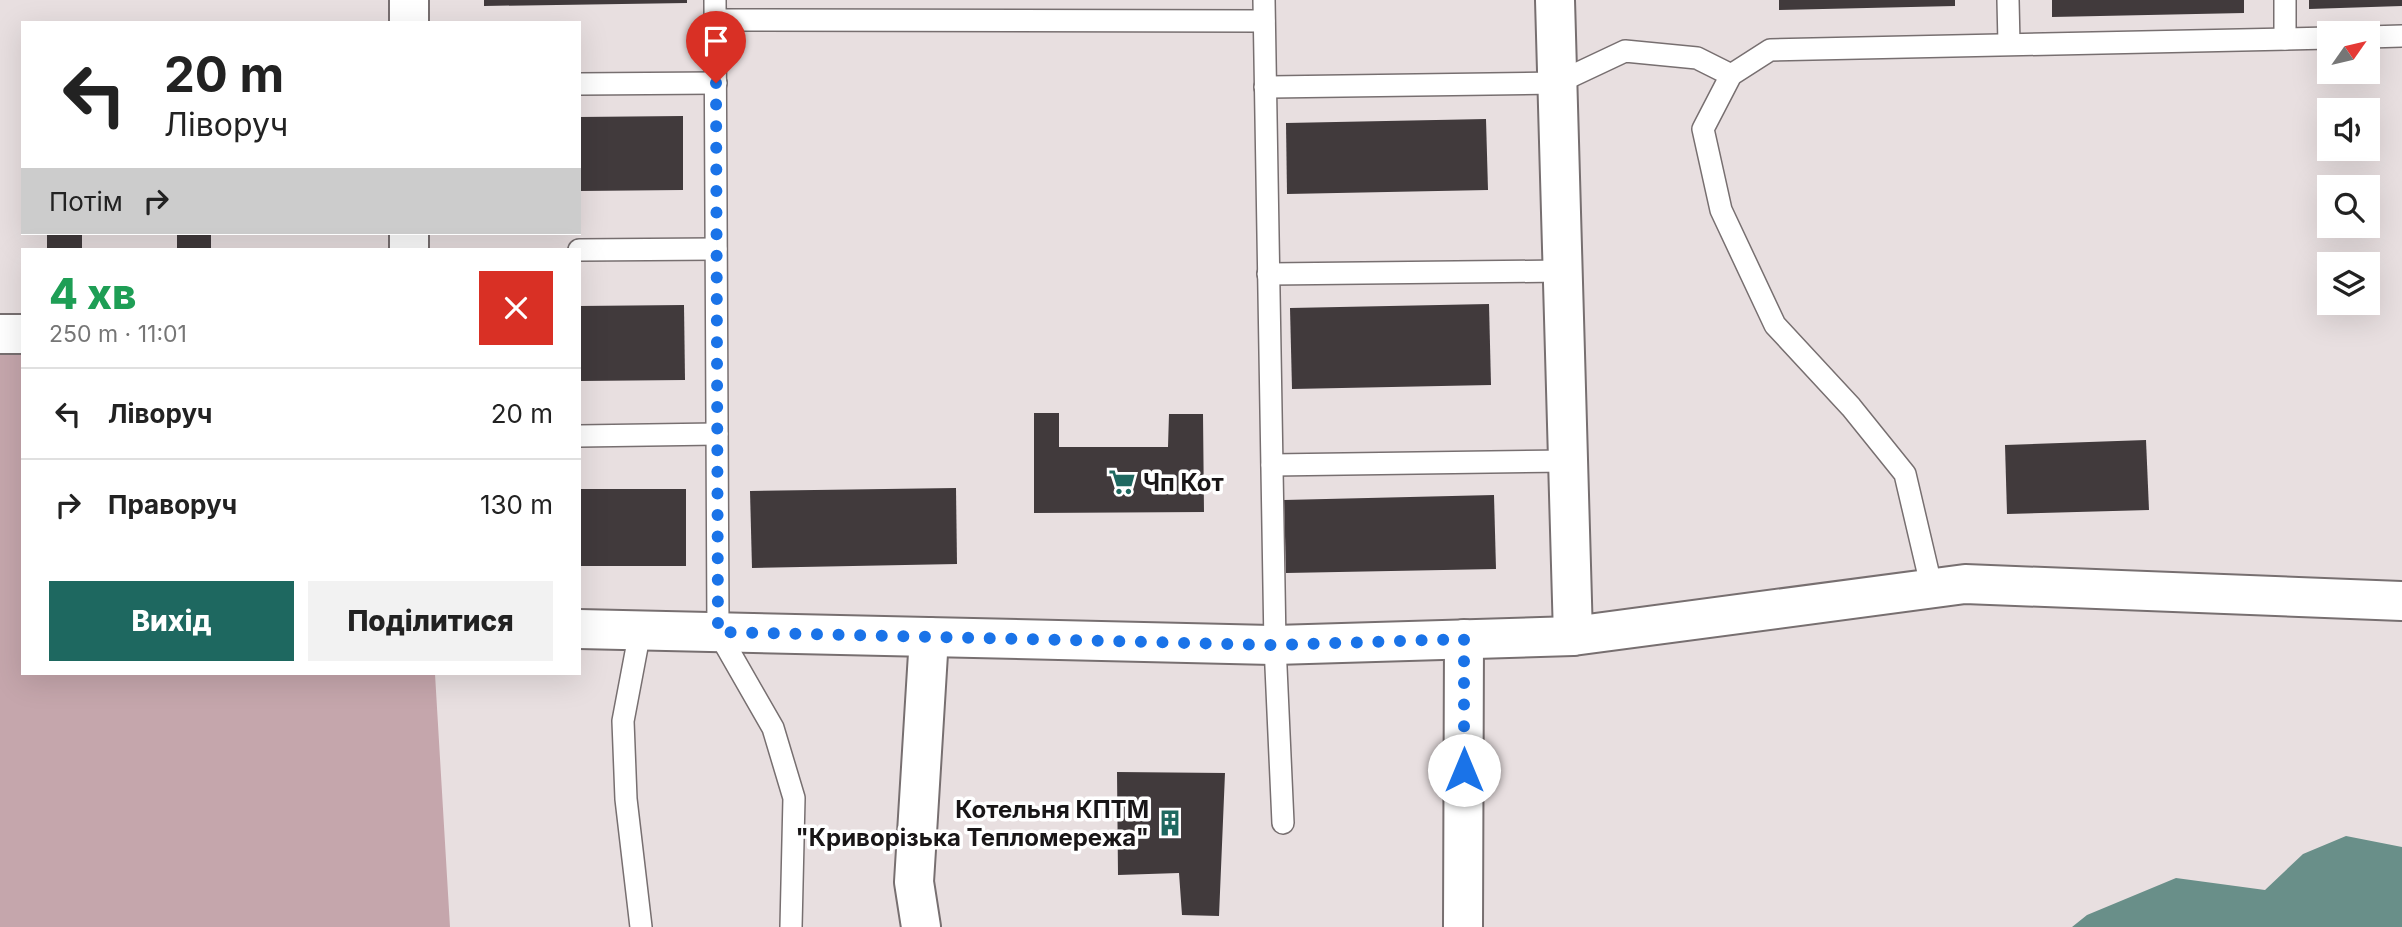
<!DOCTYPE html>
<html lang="uk">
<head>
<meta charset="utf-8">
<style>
	:root { --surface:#fff; --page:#f2f2f2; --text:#222; --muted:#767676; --line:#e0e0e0; --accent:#1e6860 }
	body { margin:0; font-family:Inter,sans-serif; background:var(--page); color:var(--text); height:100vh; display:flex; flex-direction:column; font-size:26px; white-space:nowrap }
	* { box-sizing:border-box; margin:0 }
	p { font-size:23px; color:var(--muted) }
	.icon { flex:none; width:38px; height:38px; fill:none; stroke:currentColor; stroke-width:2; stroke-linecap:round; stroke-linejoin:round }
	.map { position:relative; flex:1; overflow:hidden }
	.drawer { position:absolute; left:21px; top:248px; width:560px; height:427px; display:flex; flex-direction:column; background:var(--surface); border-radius:0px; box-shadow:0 7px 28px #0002 }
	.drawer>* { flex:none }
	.hud { position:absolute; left:21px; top:21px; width:560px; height:214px; border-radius:0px; box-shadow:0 7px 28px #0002; background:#fff; color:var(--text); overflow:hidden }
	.needle { width:46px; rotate:56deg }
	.buttons { position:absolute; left:2317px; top:21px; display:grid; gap:14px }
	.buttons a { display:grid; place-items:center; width:63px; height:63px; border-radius:0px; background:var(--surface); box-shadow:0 7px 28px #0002; font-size:35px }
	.pin { position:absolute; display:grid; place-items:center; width:60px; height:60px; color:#fff; margin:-72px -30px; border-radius:50% 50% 50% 0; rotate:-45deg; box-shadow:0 0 7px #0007 }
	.pin .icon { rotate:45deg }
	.me { position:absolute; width:77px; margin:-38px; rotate:0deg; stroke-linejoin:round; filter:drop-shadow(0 0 5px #0008) }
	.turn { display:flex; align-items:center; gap:24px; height:147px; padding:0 28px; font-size:32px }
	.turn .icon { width:91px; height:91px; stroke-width:2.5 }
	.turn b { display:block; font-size:49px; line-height:60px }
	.then { display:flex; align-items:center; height:66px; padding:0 28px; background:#0003; gap:14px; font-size:26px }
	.round { display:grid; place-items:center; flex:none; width:74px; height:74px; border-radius:0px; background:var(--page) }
	.summary { display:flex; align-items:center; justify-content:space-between; height:119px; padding:0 28px }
	h1 { font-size:42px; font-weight:800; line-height:52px; color:#1e9e55 }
	.primary-button { display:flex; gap:14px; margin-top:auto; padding:14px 28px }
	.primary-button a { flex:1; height:80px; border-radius:0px; background:var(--accent); color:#fff; font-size:28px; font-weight:800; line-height:80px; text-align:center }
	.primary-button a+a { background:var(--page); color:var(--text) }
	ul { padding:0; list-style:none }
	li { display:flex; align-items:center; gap:21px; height:91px; padding:0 28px; border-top:2px solid var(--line) }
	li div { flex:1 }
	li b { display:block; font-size:26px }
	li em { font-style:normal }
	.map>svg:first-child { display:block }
</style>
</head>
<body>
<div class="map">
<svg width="2402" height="927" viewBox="0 0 2402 927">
	<rect width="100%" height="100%" fill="#e8dfe0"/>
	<polygon fill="#c5a6ac" points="0,334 23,334 23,674 435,674 450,927 0,927"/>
	<polygon fill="#698f89" points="2346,836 2402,847 2402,927 2072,927 2087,915 2176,878 2265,890 2303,854"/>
	<g fill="#413a3c">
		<polygon points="484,0 687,0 687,3 484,6"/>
		<polygon points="1779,0 1955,0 1955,6 1779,10"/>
		<polygon points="2052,0 2244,0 2244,13 2052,17"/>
		<polygon points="2309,0 2402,0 2402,6 2309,9"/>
		<polygon points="683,116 683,190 579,191 579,117"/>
		<polygon points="1486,119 1488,190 1287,194 1286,123"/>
		<rect x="47" y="233" width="35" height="17"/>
		<rect x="177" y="233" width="34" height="17"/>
		<polygon points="1489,304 1491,385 1292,389 1290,308"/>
		<polygon points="684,305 685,380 579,381 579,306"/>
		<polygon points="1034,413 1059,413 1059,447 1168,447 1169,414 1203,414 1204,512 1034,513"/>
		<polygon points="2146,440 2149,510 2007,514 2005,445"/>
		<polygon points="956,488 957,564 752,568 750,491"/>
		<rect x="579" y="489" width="107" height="77"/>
		<polygon points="1494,495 1496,569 1286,573 1284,500"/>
		<polygon points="1117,772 1225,773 1219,916 1182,915 1179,873 1118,875"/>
	</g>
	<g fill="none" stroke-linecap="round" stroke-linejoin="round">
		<g stroke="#776f70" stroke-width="24">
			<g id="service">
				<polyline points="715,0 718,632 773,728 794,798 791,927"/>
				<polyline points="1264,0 1275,645 1283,823"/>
				<polyline points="2008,0 2009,44"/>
				<polyline points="2285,0 2285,39"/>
				<polyline points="715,20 1264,21"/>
				<polyline points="2368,37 2402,36"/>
				<polyline points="579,84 716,83"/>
				<polyline points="1265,87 1557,83 1625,51 1697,58 1731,75"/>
				<polyline points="579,250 716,249"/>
				<polyline points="1268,274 1562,271"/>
				<polyline points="579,436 717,434"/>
				<polyline points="1272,465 1568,461"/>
				<polyline points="1932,589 1905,474 1851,407 1775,325 1721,210 1703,129 1731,75 1770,50 2329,38"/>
				<polyline points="640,631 623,721 626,799 641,927"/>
			</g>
		</g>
		<g stroke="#776f70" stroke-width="42">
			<g id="minor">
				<polyline points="1555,0 1573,636"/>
				<polyline points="409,23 409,0"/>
				<polyline points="409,250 409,233"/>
				<polyline points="0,334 23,334"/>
				<polyline points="579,629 1275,645 1573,636 1965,584 2402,601"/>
				<polyline points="921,927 914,882 929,637"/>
				<polyline points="1463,927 1464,639"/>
			</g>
		</g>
		<use href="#service" stroke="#fff" stroke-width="21"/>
		<use href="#minor" stroke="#fff" stroke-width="38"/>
	</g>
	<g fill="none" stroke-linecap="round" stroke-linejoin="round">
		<polyline stroke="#1a73e8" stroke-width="12" stroke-dasharray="0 21.6" points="716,83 718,632 1275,645 1464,639 1464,770"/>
	</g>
	<defs>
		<g id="supermarket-bare" transform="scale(2.1)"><path d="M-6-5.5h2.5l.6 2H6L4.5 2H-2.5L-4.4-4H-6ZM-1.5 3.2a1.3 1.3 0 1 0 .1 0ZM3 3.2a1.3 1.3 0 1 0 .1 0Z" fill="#1e6860" stroke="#fff" stroke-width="2.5" paint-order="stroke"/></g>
		<g id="building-bare" transform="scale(2.1)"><path d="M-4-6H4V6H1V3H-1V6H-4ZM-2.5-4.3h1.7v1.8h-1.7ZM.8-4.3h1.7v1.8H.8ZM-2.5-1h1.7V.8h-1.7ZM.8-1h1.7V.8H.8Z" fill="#1e6860" stroke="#fff" stroke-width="2.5" paint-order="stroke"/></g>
	</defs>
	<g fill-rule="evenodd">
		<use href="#supermarket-bare" x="1122" y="482"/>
		<use href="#building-bare" x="1170" y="823"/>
	</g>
	<g text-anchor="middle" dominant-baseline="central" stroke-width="7" stroke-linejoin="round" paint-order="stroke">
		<g font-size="24" font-weight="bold" fill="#191617" stroke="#fff" text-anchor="start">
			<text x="1143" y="482">Чп Кот</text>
			<text x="1149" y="809" text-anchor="end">Котельня КПТМ<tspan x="1149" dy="28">"Криворізька Тепломережа"</tspan></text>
		</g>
	</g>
</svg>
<div class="buttons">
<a><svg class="needle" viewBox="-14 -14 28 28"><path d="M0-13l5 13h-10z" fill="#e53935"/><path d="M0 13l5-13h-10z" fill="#767676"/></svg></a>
<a><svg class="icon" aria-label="sound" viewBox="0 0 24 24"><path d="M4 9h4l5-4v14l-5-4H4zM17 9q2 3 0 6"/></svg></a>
<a><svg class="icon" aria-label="search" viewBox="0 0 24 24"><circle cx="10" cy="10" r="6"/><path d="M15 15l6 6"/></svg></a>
<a><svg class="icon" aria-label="layers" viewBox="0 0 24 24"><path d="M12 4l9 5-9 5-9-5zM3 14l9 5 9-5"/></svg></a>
</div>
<div class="pin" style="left:716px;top:83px;background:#d93025"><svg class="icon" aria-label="arrive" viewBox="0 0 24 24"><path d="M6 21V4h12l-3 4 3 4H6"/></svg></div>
<svg class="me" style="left:1464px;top:770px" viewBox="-20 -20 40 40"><circle r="19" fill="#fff"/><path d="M0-13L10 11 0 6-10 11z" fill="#1a73e8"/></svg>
<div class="hud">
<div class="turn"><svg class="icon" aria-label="left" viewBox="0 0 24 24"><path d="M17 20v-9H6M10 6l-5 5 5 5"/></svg><div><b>20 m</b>Ліворуч</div></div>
<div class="then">Потім<svg class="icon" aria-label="right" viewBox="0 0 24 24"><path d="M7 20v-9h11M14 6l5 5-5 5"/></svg></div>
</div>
<section class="drawer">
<div class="summary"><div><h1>4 хв</h1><p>250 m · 11:01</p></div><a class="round" style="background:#d93025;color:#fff"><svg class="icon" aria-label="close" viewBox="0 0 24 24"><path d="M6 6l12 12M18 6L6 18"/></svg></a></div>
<ul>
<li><svg class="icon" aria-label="left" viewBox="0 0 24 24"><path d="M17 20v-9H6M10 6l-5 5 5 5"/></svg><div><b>Ліворуч</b></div><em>20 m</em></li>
<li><svg class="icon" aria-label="right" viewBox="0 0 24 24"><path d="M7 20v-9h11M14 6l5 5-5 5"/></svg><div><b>Праворуч</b></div><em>130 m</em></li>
</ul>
<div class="primary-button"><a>Вихід</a><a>Поділитися</a></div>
</section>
</div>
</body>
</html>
